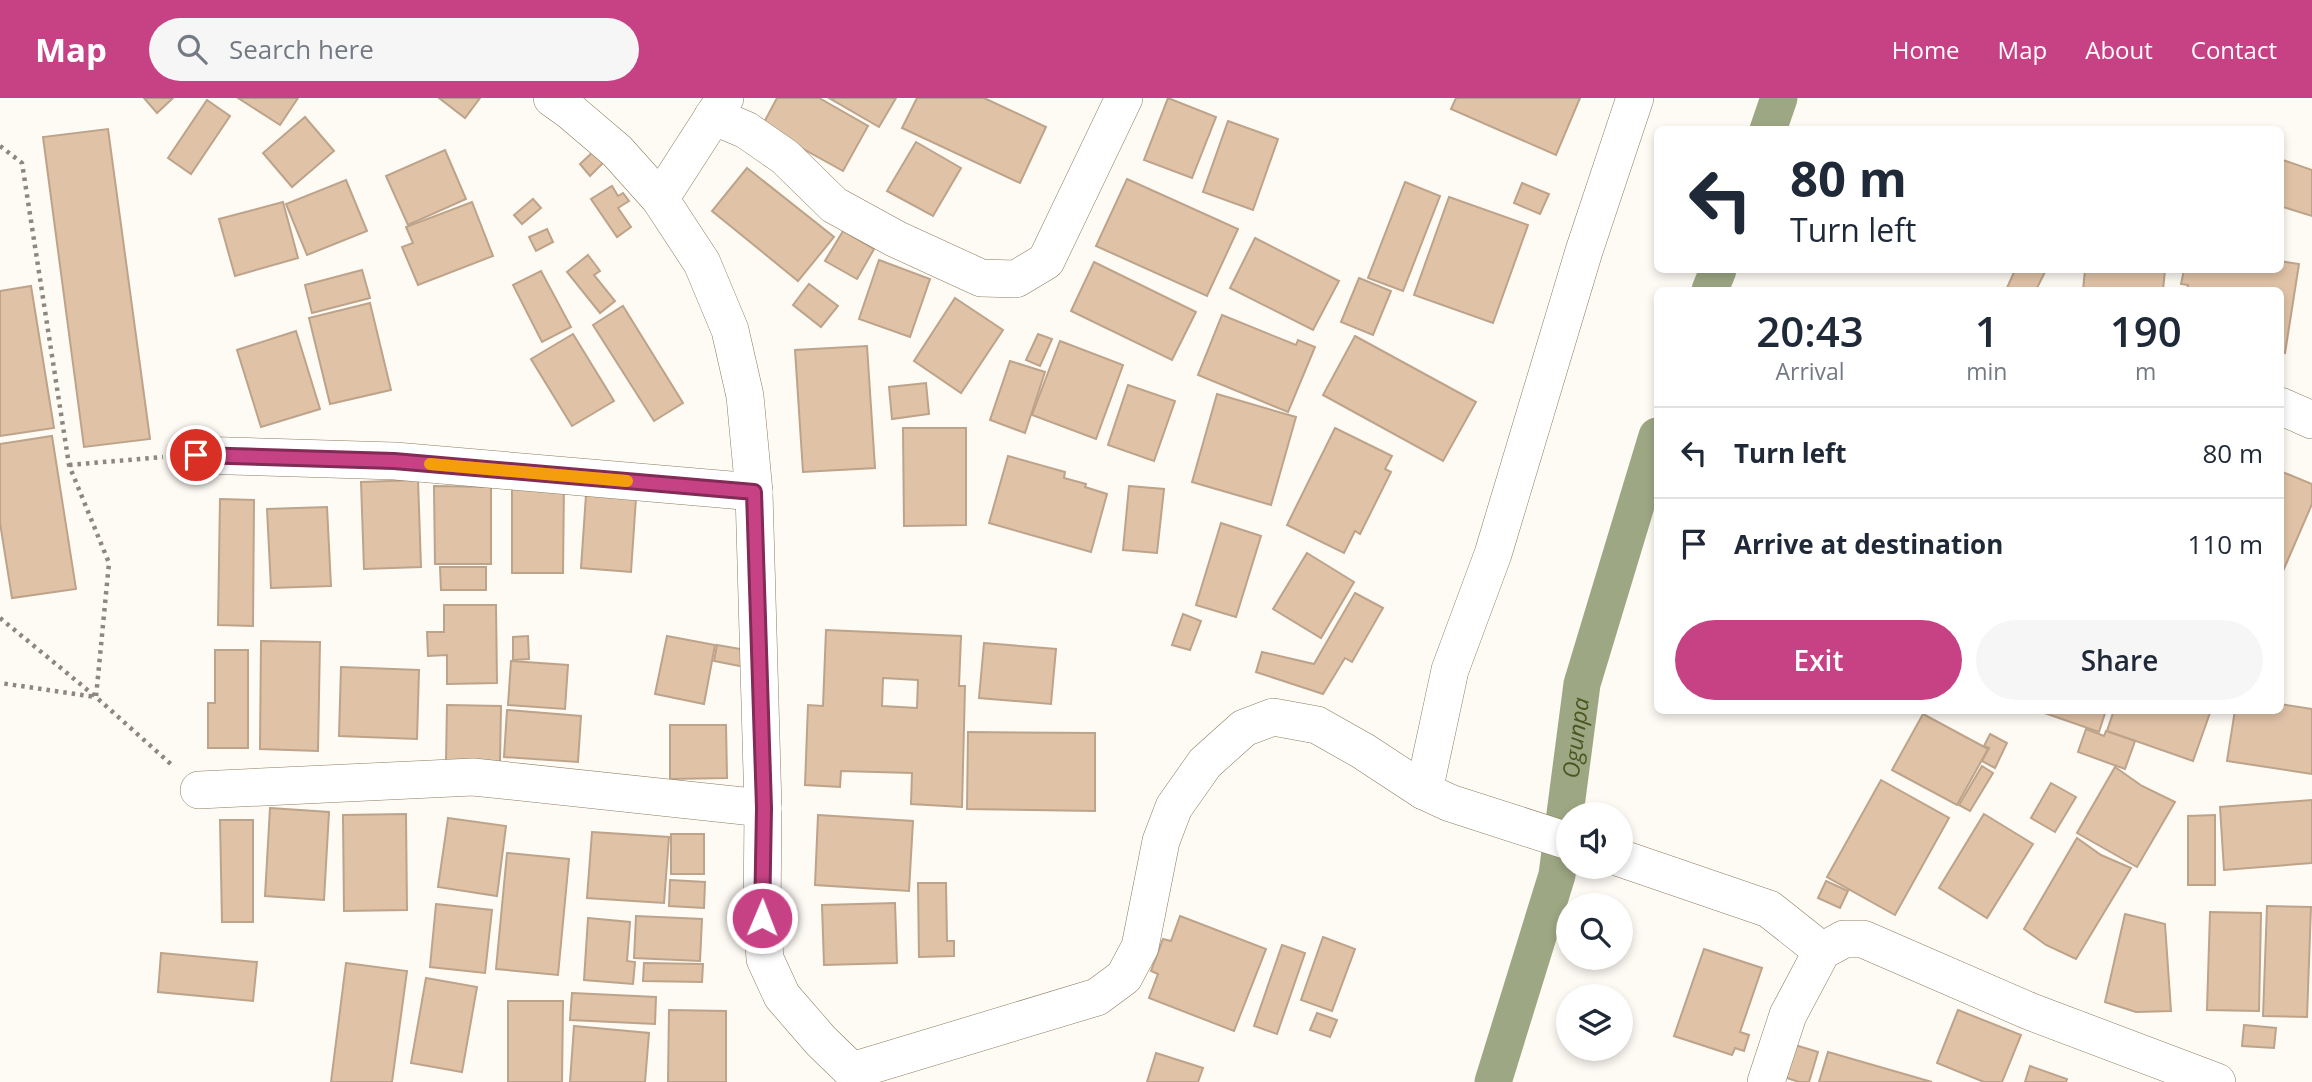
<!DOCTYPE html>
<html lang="en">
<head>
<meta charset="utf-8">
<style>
	:root { --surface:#fff; --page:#f6f6f7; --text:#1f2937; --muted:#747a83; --line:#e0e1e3; --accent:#c74284 }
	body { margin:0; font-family:"Open Sans",sans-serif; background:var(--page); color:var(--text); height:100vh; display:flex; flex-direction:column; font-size:26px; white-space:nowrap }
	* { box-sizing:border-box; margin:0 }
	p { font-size:23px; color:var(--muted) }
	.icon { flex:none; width:38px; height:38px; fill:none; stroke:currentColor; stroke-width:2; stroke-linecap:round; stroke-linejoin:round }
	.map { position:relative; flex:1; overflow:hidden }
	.drawer { position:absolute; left:1654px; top:189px; width:630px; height:427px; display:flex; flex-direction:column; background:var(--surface); border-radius:10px; box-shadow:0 4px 10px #0003 }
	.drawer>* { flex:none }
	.hud { position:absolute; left:1654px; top:28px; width:630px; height:147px; border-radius:10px; box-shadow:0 4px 10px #0003; background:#fff; color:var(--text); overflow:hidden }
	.controls { position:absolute; left:1556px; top:704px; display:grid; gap:14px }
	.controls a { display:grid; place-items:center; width:77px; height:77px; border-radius:50%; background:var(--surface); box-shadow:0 4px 10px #0003; font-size:35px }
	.pin { position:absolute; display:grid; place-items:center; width:60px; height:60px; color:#fff; margin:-30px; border:4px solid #fff; border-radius:50%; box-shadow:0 2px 7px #0007 }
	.me { position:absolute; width:77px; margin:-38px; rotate:1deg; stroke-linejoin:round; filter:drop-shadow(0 0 5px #0008) }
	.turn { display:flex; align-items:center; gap:24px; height:147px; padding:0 21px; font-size:32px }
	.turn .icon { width:91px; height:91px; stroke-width:2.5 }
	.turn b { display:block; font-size:49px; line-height:60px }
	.eta { display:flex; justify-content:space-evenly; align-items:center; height:119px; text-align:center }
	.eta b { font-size:42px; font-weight:600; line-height:49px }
	.primary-button { display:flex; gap:14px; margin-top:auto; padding:14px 21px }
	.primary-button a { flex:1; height:80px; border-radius:42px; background:var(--accent); color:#fff; font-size:28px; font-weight:600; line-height:80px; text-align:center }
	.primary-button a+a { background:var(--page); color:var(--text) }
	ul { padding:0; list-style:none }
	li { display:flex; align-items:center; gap:21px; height:91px; padding:0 21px; border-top:2px solid var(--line) }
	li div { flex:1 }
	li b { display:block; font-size:26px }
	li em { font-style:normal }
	header { display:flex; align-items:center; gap:42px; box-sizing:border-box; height:98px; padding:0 35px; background:var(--accent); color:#fff }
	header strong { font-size:33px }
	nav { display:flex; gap:38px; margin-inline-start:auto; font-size:24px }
	.search { width:490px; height:63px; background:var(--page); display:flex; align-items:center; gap:18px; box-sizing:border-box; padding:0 24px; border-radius:38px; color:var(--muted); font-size:26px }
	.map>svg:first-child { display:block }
</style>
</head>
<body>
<header>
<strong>Map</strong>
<div class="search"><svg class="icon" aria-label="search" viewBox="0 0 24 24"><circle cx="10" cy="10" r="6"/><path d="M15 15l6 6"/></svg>Search here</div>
<nav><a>Home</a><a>Map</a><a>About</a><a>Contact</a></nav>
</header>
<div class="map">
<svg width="2312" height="984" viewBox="0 0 2312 984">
	<rect width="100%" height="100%" fill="#fefaf4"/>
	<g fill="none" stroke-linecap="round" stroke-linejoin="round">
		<g stroke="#9da784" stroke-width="37">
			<polyline points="1768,32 1779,0"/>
			<polyline points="1710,192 1718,172"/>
			<path id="s1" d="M1493 984 1557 777 1582 586 1657 338"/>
		</g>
	</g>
	<g fill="#e0c3a7" stroke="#bda38a" stroke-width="2" fill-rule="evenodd">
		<polygon points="144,0 173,0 157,15"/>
		<polygon points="238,0 298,0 280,27"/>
		<polygon points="439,0 480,0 465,20"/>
		<polygon points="777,0 819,0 868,28 843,73 762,28"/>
		<polygon points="829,0 896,0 879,29"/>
		<polygon points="917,0 984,0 1046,29 1020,85 902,30"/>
		<polygon points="1168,0 1216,19 1192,80 1144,62"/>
		<polygon points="1456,0 1580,0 1556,57 1451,11"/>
		<polygon points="207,2 230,18 191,76 168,60"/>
		<polygon points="305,19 334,53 292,89 263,55"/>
		<polygon points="1228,23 1278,41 1253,112 1203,94"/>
		<polygon points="108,31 150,341 84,349 43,39"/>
		<polygon points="916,44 961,70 933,118 887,93"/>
		<polygon points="596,51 606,62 590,78 580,66"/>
		<polygon points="445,52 466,101 408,127 386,78"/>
		<polygon points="2280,61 2312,72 2312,118 2280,108"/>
		<polygon points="747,70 834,139 798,183 712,113"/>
		<polygon points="1127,81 1238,131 1207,198 1096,148"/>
		<polygon points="346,82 367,133 307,157 286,106"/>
		<polygon points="1405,84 1440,98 1403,193 1368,180"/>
		<polygon points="1522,85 1549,96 1540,116 1514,105"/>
		<polygon points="612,88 618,98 623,95 629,103 618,110 631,129 617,139 591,101"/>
		<polygon points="1449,99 1528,127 1493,225 1414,197"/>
		<polygon points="533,101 541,110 522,126 514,117"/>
		<polygon points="283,104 298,160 235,178 219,121"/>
		<polygon points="472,104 493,158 418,187 402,149 413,145 406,129"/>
		<polygon points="547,131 553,144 536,153 529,139"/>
		<polygon points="843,133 874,151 857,181 825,163"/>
		<polygon points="1255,140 1339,183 1313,232 1230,190"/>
		<polygon points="588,157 600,173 594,177 615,203 600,215 567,174"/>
		<polygon points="879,162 930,181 910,239 859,221"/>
		<polygon points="2280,163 2299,166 2285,255 2280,254 2280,192 2187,192 2188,187 2181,186 2184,172 2280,172"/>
		<polygon points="1094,164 1196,214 1172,262 1071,213"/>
		<polygon points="362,172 370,200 312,215 305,187"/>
		<polygon points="2015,172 2046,172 2036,192 2006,192"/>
		<polygon points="2085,172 2165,172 2163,192 2083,192"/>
		<polygon points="541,173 571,229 542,244 513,187"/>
		<polygon points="1359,180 1391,193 1373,237 1341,224"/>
		<polygon points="809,186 838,208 821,229 793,207"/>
		<polygon points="31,188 54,330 0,338 0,193"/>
		<polygon points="955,200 1003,232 961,295 914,263"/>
		<polygon points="370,205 391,292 330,306 309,220"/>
		<polygon points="623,208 683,305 654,323 593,227"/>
		<polygon points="1222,217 1296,247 1298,242 1315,249 1288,314 1198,277"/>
		<polygon points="296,233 320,311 261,329 237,252"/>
		<polygon points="573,236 614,303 572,328 531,261"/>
		<polygon points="1038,236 1052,241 1040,268 1026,262"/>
		<polygon points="1355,238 1476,304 1443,363 1323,297"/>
		<polygon points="1060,243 1123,267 1096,341 1032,317"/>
		<polygon points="867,248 875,370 803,374 795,252"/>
		<polygon points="1010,263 1045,274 1025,335 990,322"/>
		<polygon points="926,285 929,316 892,321 889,289"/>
		<polygon points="1128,287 1175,303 1154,363 1108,347"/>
		<polygon points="1217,296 1296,319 1271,407 1192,384"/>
		<polygon points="903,330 966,330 966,427 904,428"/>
		<polygon points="1335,330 1392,358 1385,371 1391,374 1360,436 1355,433 1344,455 1287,427"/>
		<polygon points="52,338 76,491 12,500 0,425 0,346"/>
		<polygon points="1008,358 1065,374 1064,380 1086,386 1085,389 1107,396 1091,454 989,425"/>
		<polygon points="2280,373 2312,386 2312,406 2280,480"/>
		<polygon points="418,382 421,469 364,471 361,384"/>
		<polygon points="512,383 564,383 563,475 512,475"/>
		<polygon points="434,388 491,389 491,466 435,466"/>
		<polygon points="1129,388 1164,391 1157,455 1123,452"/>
		<polygon points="586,397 636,400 631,474 581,470"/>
		<polygon points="220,401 254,402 253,528 218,527"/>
		<polygon points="327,409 331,488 271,490 267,411"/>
		<polygon points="1221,425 1261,438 1236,519 1196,507"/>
		<polygon points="1307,455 1354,484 1321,540 1273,511"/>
		<polygon points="440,469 486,469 486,492 441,492"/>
		<polygon points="1355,495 1383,510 1352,564 1345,560 1323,596 1256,574 1262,554 1314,566"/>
		<polygon points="444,507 496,507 497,585 447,586 447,557 428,558 427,534 444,534"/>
		<polygon points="1183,516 1201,523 1190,552 1172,547"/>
		<path d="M826 532 961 538 959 588H965L962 709 911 706 912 675 841 673 840 689 805 687 808 607 823 608ZM883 580 918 582 917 610 882 608Z"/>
		<polygon points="528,538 529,561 513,562 513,539"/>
		<polygon points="667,538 715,547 704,606 655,596"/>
		<polygon points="261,543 320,544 318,653 260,651"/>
		<polygon points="984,545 1056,551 1051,606 979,600"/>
		<polygon points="717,547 752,553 750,570 714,563"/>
		<polygon points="215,552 248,552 248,650 208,650 208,605 215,605"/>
		<polygon points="511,563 568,567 565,611 508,607"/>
		<polygon points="341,569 419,572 417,641 339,638"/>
		<polygon points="2280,606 2312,611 2312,676 2227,663 2235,612 2280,612"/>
		<polygon points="447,607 501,608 500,664 446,663"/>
		<polygon points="507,612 581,618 578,664 504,659"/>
		<polygon points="2036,612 2106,612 2099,634"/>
		<polygon points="2114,612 2211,612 2193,663 2107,633"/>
		<polygon points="1923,616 1988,651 1957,707 1892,672"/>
		<polygon points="670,627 726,627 727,680 670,681"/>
		<polygon points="2086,631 2104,638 2106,633 2135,643 2125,671 2078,654"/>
		<polygon points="968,634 1095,635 1095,713 967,711"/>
		<polygon points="1990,636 2007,645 1995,670 1982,663 1989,650 1984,648"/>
		<polygon points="1982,668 1993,675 1970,713 1959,707"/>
		<polygon points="2115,669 2142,688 2175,704 2137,769 2077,735"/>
		<polygon points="1881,682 1949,720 1895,817 1827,779"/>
		<polygon points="2051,685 2076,699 2055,734 2031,720"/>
		<polygon points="2312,702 2312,765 2224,772 2220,709"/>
		<polygon points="270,710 329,714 324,802 265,798"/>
		<polygon points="406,716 407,812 344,813 343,717"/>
		<polygon points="1984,716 2033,746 1987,820 1939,790"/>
		<polygon points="818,717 913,723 909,793 815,787"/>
		<polygon points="2215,717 2215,787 2188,787 2188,718"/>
		<polygon points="448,720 506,728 497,798 438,789"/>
		<polygon points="220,722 253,722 253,824 222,824"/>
		<polygon points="592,734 669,739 664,805 587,800"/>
		<rect x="671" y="736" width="33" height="40"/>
		<polygon points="2077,740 2101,757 2131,770 2076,861 2046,847 2024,831"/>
		<polygon points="507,755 569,761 558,877 496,871"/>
		<polygon points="670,782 705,784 704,810 669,808"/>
		<polygon points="1826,783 1848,793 1840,810 1818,800"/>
		<polygon points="918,785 946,785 947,843 954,843 954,858 919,859"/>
		<polygon points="895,805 897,865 824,867 822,807"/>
		<polygon points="436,806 492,812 485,875 430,869"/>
		<polygon points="2267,808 2311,809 2307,919 2263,918"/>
		<polygon points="2210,814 2261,815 2259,913 2207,912"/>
		<polygon points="2125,816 2165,826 2171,913 2136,914 2105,904"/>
		<polygon points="636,818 702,821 700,863 634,860"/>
		<polygon points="1180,818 1266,851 1234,933 1149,900 1158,876 1151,873 1163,841 1171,843"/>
		<polygon points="588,820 630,824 627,863 635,864 633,886 584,882"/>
		<polygon points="1323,839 1355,851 1332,913 1301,902"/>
		<polygon points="1282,847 1305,855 1277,936 1254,928"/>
		<polygon points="1704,851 1762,870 1740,934 1749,937 1744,953 1735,950 1732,957 1674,938"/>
		<polygon points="161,855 257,864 253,903 158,894"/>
		<polygon points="346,865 407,873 392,984 331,984"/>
		<polygon points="644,865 703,866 702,884 643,883"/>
		<polygon points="426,880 477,889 462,974 411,965"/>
		<polygon points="572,895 656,899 655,926 570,922"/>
		<polygon points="508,903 563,903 562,984 508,984"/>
		<polygon points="669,912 726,913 726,984 668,984"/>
		<polygon points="1958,912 2021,937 2002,984 1984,984 1937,965"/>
		<polygon points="1317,915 1337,922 1330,939 1310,932"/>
		<polygon points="2244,927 2276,930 2274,950 2242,948"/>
		<polygon points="574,928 649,935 645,984 570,984"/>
		<polygon points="1795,947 1818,954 1809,984 1799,984 1784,979"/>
		<polygon points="1828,954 1932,984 1819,984"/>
		<polygon points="1156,955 1203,970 1198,984 1147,984"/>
		<polygon points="2030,968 2067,981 2066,984 2025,984"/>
	</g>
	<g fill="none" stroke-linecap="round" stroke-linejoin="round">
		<g stroke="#8c7d60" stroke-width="38">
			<g id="minor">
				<polyline points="552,0 570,13 617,53 660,101 702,165 730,232 745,298 754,394 763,710 762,820 765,861 782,898 821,943 852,973 860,984"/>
				<polyline points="713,18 746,32 785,59 834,107 896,141 981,180 1016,181 1046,163 1124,0"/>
				<polyline points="660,101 725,0"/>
				<polyline points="2280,308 2312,322"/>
				<polyline points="196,357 395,363 754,394"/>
				<polyline points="199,692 473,679 763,710"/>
				<polyline points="1424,693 1450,572 1493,456 1584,153 1635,0"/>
				<polyline points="1620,760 1769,811 1822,853"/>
				<polyline points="852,973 1097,899 1124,879 1140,849 1161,743 1174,709 1205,665 1244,630 1273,619 1317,627 1363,653 1424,693 1450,705 1568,743"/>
				<polyline points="1766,984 1788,917 1822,853 1844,841 1863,841 2029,913 2217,984"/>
			</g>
		</g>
		<g stroke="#8c8880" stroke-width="4.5" stroke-dasharray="3.5 5" stroke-linecap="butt">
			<polyline points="0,48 22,65 69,367 109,465 96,599 0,585"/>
			<polyline points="69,367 163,359"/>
			<polyline points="0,520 96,599 173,668"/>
		</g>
		<use href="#minor" stroke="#fff" stroke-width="37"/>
	</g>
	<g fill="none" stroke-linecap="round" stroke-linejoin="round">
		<g stroke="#812b56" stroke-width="18">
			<polyline id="route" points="196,357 394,363 754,394 764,710 762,820"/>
		</g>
		<use href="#route" stroke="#c74284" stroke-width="12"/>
		<polyline stroke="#f59e0b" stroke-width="12" points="430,366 627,383"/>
	</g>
	<g text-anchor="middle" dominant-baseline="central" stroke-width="6" stroke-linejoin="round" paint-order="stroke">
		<g font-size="23" font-style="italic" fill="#4b5720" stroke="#fefaf4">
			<text stroke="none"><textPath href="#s1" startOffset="355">Ogunpa</textPath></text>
		</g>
	</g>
</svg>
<div class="controls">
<a><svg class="icon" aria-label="sound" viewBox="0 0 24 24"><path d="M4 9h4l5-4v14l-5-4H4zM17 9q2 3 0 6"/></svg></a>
<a><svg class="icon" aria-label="search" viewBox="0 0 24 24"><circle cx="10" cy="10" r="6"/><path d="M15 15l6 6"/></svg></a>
<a><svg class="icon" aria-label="layers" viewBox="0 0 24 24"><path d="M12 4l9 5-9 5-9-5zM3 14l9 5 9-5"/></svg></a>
</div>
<div class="pin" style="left:196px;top:357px;background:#d93025"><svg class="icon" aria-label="arrive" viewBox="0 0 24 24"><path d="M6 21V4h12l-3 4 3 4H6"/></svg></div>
<svg class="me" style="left:762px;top:820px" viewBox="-20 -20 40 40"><circle r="17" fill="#c74284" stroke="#fff" stroke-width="3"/><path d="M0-11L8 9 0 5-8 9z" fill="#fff"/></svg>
<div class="hud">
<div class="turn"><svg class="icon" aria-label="left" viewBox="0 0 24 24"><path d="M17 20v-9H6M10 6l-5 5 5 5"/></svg><div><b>80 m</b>Turn left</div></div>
</div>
<section class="drawer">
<div class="eta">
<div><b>20:43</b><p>Arrival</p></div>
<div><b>1</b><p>min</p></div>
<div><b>190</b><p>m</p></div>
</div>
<ul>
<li><svg class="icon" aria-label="left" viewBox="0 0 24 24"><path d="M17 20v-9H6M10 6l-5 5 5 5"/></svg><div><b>Turn left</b></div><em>80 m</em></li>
<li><svg class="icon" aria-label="arrive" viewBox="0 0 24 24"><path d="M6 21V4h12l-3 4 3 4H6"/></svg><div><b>Arrive at destination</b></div><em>110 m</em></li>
</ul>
<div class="primary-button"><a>Exit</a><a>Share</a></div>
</section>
</div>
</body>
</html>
